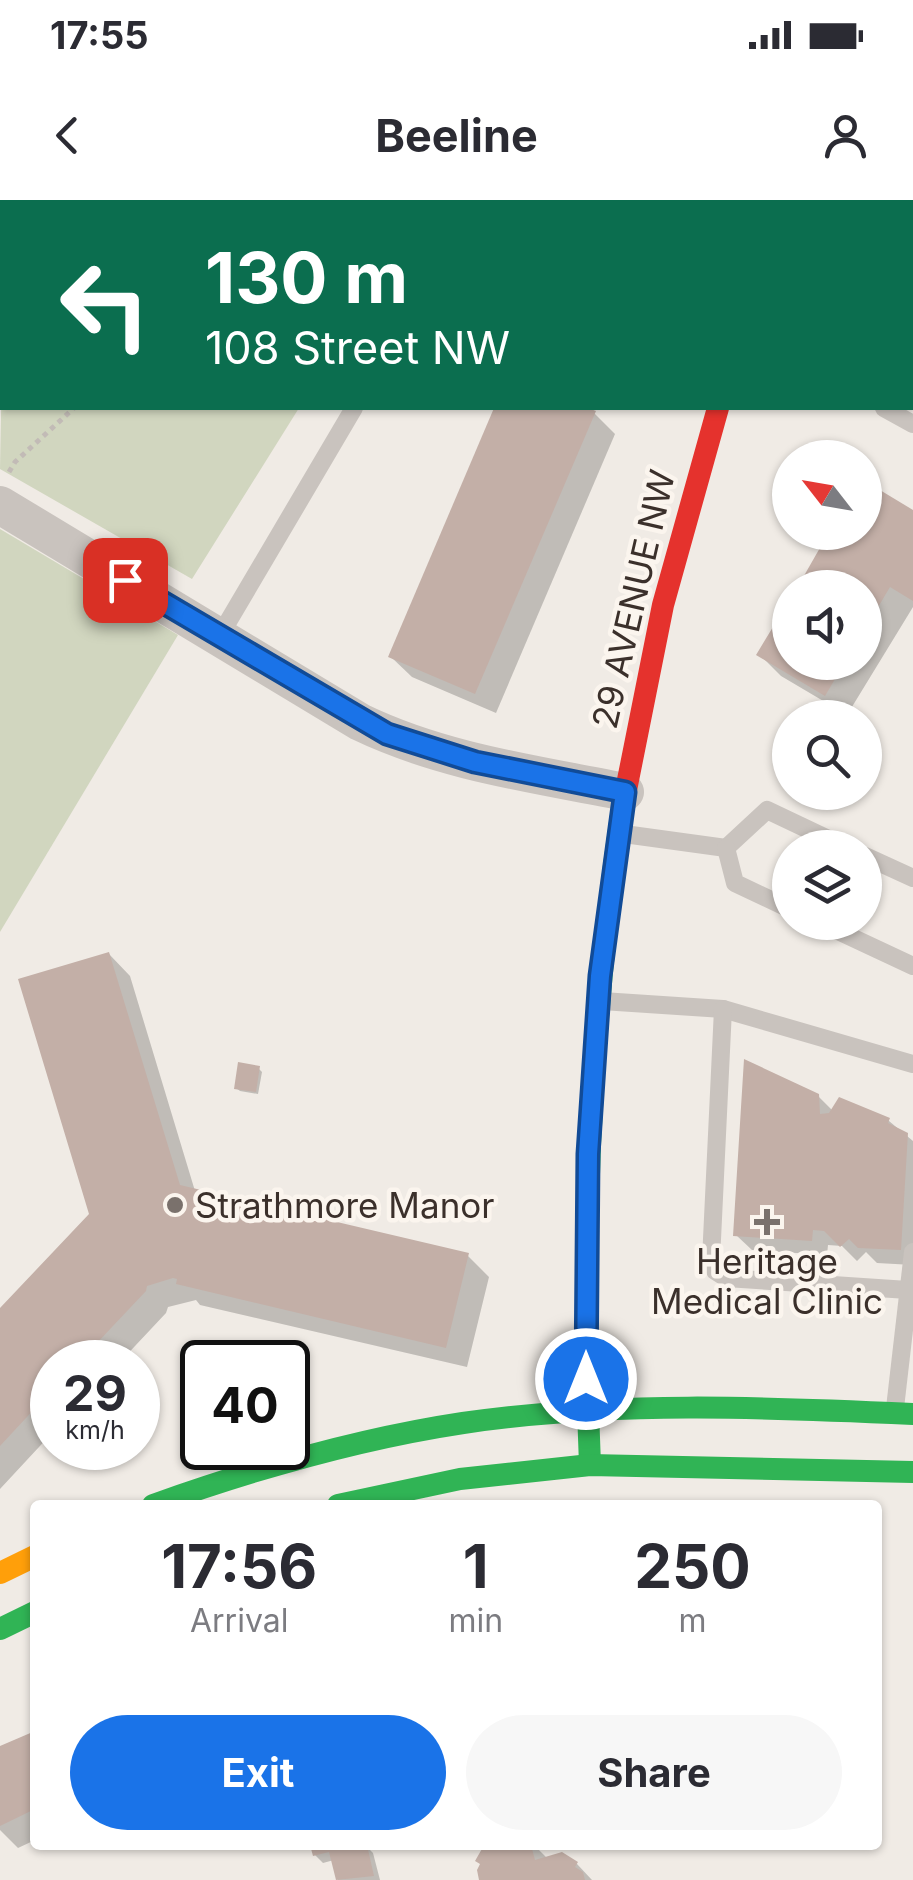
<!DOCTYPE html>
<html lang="en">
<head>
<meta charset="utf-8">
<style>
	:root { --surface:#fff; --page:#f7f7f7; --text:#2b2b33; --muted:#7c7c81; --accent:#1a73e8 }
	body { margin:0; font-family:Inter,sans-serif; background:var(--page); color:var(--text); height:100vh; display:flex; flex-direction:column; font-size:38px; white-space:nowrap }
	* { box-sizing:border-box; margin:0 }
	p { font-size:32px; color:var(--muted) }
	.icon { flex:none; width:55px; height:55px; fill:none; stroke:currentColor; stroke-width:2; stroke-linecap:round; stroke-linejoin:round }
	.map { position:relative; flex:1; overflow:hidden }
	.sheet { position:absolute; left:30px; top:1300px; width:852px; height:350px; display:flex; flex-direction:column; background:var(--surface); border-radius:10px; box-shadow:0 2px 8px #0004 }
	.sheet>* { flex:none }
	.banner { position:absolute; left:0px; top:0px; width:915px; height:210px; box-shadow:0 2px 8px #0004; background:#0b6e4f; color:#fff; overflow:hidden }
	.needle { width:65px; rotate:301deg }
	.fabs { position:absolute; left:772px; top:240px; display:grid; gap:20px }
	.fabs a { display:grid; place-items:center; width:110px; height:110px; border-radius:50%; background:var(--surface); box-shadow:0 2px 8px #0004; font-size:50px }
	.speed { position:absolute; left:30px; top:1140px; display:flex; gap:20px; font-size:50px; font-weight:700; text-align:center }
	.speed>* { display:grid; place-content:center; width:130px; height:130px; border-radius:50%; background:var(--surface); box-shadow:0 2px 8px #0004; line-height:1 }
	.speed small { font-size:25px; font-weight:400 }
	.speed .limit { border:5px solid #111; border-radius:15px; background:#fff; color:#111 }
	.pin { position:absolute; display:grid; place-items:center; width:85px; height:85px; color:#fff; margin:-42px; border-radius:20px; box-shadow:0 5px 15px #0006 }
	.me { position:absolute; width:110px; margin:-55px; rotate:0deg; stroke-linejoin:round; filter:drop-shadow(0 0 8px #0008) }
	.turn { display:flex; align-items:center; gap:35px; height:210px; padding:0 40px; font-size:45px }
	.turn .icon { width:130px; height:130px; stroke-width:2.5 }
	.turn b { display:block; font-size:70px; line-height:85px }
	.eta { display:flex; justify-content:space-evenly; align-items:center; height:170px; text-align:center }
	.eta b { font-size:60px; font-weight:700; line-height:70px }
	.primary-button { display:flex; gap:20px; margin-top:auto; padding:20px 40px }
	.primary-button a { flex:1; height:115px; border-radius:60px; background:var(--accent); color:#fff; font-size:40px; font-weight:700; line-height:115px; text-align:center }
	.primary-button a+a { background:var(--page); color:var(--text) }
	.status { display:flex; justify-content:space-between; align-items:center; height:70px; padding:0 50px; background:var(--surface); direction:ltr }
	.status svg { height:28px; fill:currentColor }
	header { display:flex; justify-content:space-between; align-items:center; height:130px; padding:0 40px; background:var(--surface); font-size:45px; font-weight:700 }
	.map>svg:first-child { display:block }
</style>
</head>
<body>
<div class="status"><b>17:55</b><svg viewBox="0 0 49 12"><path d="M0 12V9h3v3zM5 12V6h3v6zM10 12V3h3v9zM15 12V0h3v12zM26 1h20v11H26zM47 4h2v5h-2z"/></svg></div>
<header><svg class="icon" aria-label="back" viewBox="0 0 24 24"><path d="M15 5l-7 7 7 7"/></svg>Beeline<svg class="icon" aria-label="person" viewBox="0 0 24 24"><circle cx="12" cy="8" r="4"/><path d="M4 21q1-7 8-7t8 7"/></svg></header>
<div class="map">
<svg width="913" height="1680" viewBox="0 0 913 1680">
	<rect width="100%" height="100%" fill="#f0ebe5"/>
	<g fill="#d1d6bf">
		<polygon points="95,0 427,0 94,2"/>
		<polygon points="2,158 2,208 299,208 192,379 0,269"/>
		<polygon points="0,329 178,435 0,732"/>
	</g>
	<g fill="#0003">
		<polygon points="574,0 658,0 659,2 578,2"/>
		<polygon points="496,208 582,208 594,213 615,234 496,513 412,477 390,456"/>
		<polygon points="865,284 913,313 913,407 847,515 781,476 759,454 790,403 790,462 865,462"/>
		<polygon points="109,754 130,776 195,991 468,1056 489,1077 467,1167 200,1105 196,1100 168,1107 166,1113 120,1162 52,1162 52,1233 0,1289 0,1111 92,1014"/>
		<polygon points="258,868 262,872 258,894 240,891 236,888"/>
		<polygon points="818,896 833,911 840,900 889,921 913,941 913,1065 877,1063 866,1052 857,1061 842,1046 828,1045 827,1055 752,1050 736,1035"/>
		<polygon points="35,1534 35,1640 18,1648 0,1630 0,1549"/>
		<polygon points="312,1645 365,1645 373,1653 380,1680 338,1680 334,1660 323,1663 315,1655"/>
		<polygon points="504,1645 534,1645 548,1659 577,1664 592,1680 482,1680"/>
	</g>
	<g fill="#c3afa7">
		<polygon points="494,208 588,208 596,211 475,494 388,457"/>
		<polygon points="865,281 913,310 913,401 890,387 865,429 865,388 797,388 829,332 865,332"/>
		<polygon points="790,399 790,462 845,462 825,496 756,455"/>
		<polygon points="109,752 180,985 469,1053 446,1148 176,1084 177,1079 173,1078 147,1086 146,1091 79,1162 52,1162 52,1190 0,1246 0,1108 89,1014 18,779"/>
		<polygon points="744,859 819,894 820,914 829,913 839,897 890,918 888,923 908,933 901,1050 858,1048 849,1039 840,1047 824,1031 813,1030 812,1041 733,1036"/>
		<polygon points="238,862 260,866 256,892 234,889"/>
		<polygon points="35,1531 35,1609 0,1626 0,1546"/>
		<polygon points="310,1645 333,1645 334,1650 367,1645 374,1676 336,1680 329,1652 313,1656"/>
		<polygon points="492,1645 531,1645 535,1660 562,1652 578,1662 575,1667 583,1672 585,1680 479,1680 477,1670 480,1664 475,1661 483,1647"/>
	</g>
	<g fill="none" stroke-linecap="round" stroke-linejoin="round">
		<g stroke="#c2bbb6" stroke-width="5" stroke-dasharray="5 5" stroke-linecap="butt">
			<polyline points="196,2 197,0"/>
			<polyline points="9,272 15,262 74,208"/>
		</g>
		<g stroke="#c9c3be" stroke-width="18">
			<polyline points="912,89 913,87"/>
			<polyline points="884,208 913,224"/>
			<polyline points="219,437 354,208"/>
			<polyline points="624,634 726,648"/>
			<polyline points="726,648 767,610 847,648"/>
			<polyline points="726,648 735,683 790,709"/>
			<polyline points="865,656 913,678"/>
			<polyline points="819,722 913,766"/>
			<polyline points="602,801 723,809 913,864"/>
			<polyline points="723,809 711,1060 715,1071 726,1078 908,1090"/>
			<polyline points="895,1208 913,1052"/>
		</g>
		<path stroke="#c9c3be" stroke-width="38" d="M0 305 360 522C443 562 535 574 625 592"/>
		<g stroke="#30b455" stroke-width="22">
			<path d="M590 1265C581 1047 589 832 621 615"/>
			<path d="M153 1305C254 1269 357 1239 463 1223 613 1201 763 1207 913 1214"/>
			<polyline points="338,1305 460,1279 590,1265 913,1272"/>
			<polyline points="0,1429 35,1412"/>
		</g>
		<g stroke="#ff9f0a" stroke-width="22">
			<polyline points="791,2 792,0"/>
			<polyline points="0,1373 35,1356"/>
		</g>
		<polyline stroke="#e5322d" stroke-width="22" points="621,615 663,405 718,208"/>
	</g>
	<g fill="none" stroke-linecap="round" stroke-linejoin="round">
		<g stroke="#114b97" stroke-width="25">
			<polyline id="route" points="125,380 387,534 475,562 625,592 600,776 588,954 586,1179"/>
		</g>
		<use href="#route" stroke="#1a73e8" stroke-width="18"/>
	</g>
	<g fill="#7a716c" stroke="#fbf5ee" stroke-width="4">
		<circle cx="175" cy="1005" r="10"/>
		<path d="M762 1007h10v10h10v10h-10v10h-10v-10h-10v-10h10z"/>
	</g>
	<g text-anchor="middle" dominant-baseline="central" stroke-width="9" stroke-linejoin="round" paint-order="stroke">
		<g font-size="35" fill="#3b302b" stroke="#fbf5ee">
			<text transform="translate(633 399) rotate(-77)">29 AVENUE NW</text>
		</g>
		<g font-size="35" fill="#3b302b" stroke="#fbf5ee" text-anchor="start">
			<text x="195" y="1005">Strathmore Manor</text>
			<text x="767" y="1061" text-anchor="middle">Heritage<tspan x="767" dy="40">Medical Clinic</tspan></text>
		</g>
	</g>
</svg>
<div class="fabs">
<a><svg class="needle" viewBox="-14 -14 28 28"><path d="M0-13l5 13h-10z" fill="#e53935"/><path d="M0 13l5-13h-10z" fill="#7c7c81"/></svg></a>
<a><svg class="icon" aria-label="sound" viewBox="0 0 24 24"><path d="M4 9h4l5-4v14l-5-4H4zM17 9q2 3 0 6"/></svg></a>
<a><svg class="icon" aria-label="search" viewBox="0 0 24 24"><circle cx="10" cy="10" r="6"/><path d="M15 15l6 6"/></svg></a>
<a><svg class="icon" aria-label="layers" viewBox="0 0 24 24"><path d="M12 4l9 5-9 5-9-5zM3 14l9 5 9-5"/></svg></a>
</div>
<div class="speed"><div>29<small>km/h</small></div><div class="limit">40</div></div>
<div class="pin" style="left:125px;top:380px;background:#d93025"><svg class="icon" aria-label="arrive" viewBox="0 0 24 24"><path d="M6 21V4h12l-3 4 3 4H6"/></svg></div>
<svg class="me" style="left:586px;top:1179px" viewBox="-20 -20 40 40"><circle r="17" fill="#1a73e8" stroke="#fff" stroke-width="3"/><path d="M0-11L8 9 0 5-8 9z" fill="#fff"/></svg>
<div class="banner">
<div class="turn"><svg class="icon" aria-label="left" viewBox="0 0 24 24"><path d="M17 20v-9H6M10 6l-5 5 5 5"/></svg><div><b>130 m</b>108 Street NW</div></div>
</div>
<section class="sheet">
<div class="eta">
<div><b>17:56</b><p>Arrival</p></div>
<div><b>1</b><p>min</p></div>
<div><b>250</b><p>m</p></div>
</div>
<div class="primary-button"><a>Exit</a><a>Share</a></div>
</section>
</div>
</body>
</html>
